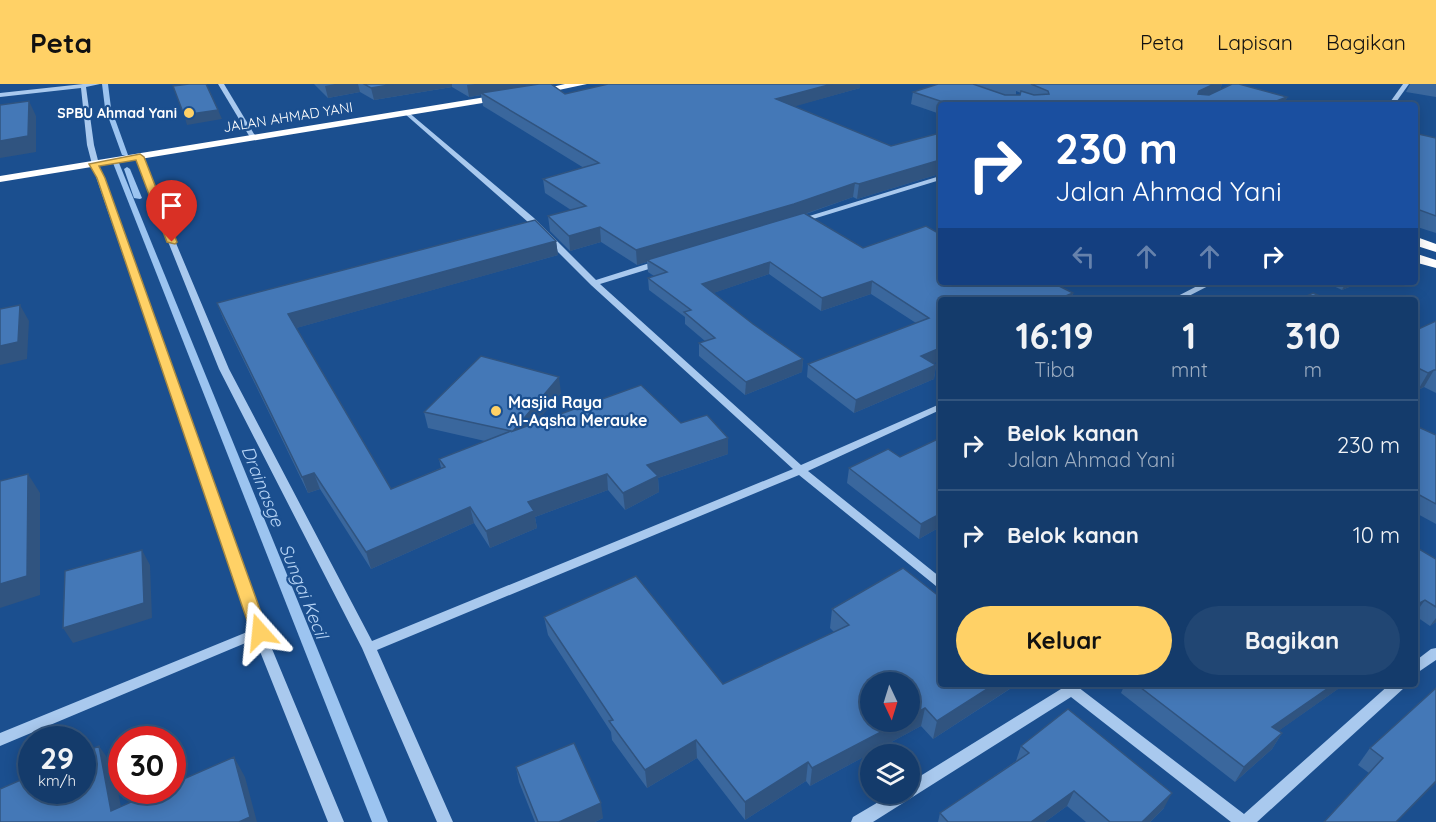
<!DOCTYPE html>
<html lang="id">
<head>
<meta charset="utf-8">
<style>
	:root { --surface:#143b6b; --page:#214673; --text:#f1f3f6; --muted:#9dadc1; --line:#33557e; --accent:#ffd166 }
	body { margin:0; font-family:Quicksand,sans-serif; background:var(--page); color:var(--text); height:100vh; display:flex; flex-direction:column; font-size:22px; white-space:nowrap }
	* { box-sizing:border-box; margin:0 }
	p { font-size:20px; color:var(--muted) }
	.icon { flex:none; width:33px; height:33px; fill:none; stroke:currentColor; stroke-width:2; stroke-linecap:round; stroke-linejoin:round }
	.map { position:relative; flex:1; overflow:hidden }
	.sheet { position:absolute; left:938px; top:213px; width:480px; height:390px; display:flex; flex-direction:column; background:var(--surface); border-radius:6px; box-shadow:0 3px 15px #0003,0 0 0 2px var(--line) }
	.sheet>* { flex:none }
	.hud { position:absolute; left:938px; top:18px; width:480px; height:183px; border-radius:6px; box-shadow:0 3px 15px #0003,0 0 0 2px var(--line); background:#1a4fa0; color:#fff; overflow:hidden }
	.needle { width:39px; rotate:176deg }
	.fabs { position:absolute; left:860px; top:588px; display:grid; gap:12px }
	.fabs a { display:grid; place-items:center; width:60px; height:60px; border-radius:50%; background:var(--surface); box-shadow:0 3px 15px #0003,0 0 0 2px var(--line); font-size:30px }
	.speed { position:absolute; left:18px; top:642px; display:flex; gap:12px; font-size:30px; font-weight:700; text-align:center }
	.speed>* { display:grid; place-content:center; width:78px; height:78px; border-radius:50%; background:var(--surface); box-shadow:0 3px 15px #0003,0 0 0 2px var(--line); line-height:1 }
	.speed small { font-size:15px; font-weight:400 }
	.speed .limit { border:9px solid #d22; background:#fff; color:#111 }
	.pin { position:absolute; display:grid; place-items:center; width:51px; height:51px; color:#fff; margin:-62px -26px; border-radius:50% 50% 50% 0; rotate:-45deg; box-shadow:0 0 6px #0007 }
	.pin .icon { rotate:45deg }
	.me { position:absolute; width:66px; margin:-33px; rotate:342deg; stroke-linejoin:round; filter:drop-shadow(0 0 4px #0008) }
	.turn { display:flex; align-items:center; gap:21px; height:126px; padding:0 18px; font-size:27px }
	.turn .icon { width:78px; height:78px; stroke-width:2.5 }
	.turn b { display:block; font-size:42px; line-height:51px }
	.lanes { display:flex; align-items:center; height:57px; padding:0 18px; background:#0003; justify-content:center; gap:30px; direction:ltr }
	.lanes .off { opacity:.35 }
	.eta { display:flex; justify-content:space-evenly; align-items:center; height:102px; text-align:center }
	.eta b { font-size:36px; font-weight:700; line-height:42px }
	.cta { display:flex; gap:12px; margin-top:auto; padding:12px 18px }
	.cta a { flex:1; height:69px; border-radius:36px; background:var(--accent); color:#111; font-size:24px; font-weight:700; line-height:69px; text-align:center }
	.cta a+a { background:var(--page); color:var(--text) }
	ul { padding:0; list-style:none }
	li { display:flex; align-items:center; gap:18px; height:90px; padding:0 18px; border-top:2px solid var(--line) }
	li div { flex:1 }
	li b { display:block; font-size:22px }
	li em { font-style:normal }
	header { display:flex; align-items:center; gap:36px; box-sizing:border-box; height:84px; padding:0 30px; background:var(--accent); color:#111 }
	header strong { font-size:28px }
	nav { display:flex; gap:33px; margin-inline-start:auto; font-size:21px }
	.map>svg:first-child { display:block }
</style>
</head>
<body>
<header>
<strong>Peta</strong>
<nav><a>Peta</a><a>Lapisan</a><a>Bagikan</a></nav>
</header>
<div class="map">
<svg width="1436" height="738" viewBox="0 0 1436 738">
	<rect width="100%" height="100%" fill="#1b4f8f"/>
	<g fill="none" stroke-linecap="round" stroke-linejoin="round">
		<g fill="#9cc4f0" fill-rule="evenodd">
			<polygon points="102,0 108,0 111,24 128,71 127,72 122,71 105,24"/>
			<polygon points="114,78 119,79 388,738 372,738 113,79"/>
			<polygon points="127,83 130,85 142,114 140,115 134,114 124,85"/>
		</g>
		<g fill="#a9c9ee" fill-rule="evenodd">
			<polygon points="83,0 100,0 86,3 94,61 100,84 265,548 344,738 328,738 255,555 0,662 0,649 252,546 93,84 87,61 81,4 0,13 0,9"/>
			<polygon points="218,0 224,0 257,55 256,56 251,55"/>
			<polygon points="1403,0 1409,0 1394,21 1388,21"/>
			<polygon points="407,27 534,134 596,196 656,177 662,177 662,181 600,200 801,381 940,320 940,326 808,387 940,493 940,503 936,502 799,391 377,566 453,738 437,738 362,564 219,285 143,95 137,72 142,73 149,95 229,285 372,557 793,385 591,201 528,138 405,30 405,28"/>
			<polygon points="940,92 940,96 800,139 793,137"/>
			<polygon points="1205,198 1216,198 1181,216 1170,216"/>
			<polygon points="1436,564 1436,576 1414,591 1414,578 1431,565"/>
			<polygon points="1057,600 1074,600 1244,730 1390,600 1406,600 1404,604 1257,738 1231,738 1071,613 873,738 851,738 853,733 892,710 909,710 909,699 1061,605"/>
		</g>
		<g fill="#fff" fill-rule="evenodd">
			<polygon points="565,0 587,0 535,11 530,8"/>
			<polygon points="504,10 507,11 507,15 0,98 0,92"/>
			<polygon points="1414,152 1436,160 1436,168 1414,161"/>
			<polygon points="1414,169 1436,176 1436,184 1414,178"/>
		</g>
	</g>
	<g fill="#3a679d" fill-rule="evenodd">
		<polygon points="314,0 551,0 565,10 608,0 860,0 860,4 794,22 891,62 940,49 940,91 939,90 857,115 853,113 806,130 863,164 940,198 1073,209 1071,216 940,216 933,279 936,281 934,295 854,329 807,293 808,280 916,239 871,210 821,227 769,190 713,209 753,240 803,275 802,288 745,311 699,272 699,259 705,257 685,240 685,233 649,206 648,194 654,192 648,188 647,178 637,181 601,158 570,167 550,147 548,132 571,126 545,109 543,95 584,84 483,22 481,11 469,13 452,3 374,16 360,8 328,14"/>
		<path d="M938 0H1222L1220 6 1287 13 1284 21H940V30L911 20 913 8ZM1016 7 1021 9 1020 11H1016Z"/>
		<polygon points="1410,0 1436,0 1436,13 1406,8"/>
		<polygon points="1414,49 1436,54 1436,149 1414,142"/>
		<polygon points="556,157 558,171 296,244 391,405 441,384 439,375 485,357 428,344 424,328 561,309 536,338 681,339 728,370 658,394 659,408 625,426 608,406 535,433 537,444 490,464 474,439 371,485 320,405 308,409 223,234 217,219"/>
		<polygon points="1325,198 1361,198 1342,206"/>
		<polygon points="1436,237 1436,309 1424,303 1418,306 1414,305 1414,247"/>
		<polygon points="1414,341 1436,351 1436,440 1414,428"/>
		<polygon points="940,354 940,443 919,455 847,399 849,384 900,373"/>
		<polygon points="1414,462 1436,475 1436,538 1430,542 1414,531"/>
		<polygon points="832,525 940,600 1017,600 1016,601 933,655 921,642 810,702 806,697 745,736 697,674 647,704 612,656 611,648 548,551 544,533 723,600 834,548 830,544"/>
		<polygon points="1125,600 1345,600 1278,647 1282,649 1272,665 1235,698 1121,609"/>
		<polygon points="1021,662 1164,724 1150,738 1086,738 1067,722 1045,738 938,738 940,729 1016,677"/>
		<polygon points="1370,664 1436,699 1369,689 1358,681"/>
		<polygon points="516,683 603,734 595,738 535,738 519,698"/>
	</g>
	<g fill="#305480">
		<polygon points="335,0 358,0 360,8 328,14 325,2"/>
		<polygon points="395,0 452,0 452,3 374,16 371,4"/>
		<polygon points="475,0 538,0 481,9 481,11 469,13 467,1"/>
		<polygon points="832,0 860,0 860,4 775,28 776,15"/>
		<polygon points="1214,0 1222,0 1219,8 1195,19 1199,7"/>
		<polygon points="1287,13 1284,21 1274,18"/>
		<polygon points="29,17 36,32 36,68 0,74 0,57"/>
		<polygon points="218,26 222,35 187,41 184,31"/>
		<polygon points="940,76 939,90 857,115 859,100"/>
		<polygon points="855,99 853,113 793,134 647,176 647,178 637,181 636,166"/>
		<polygon points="600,143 601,158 570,167 569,152"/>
		<polygon points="556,157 558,171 293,245 288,230"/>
		<polygon points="770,178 769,190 702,213 702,200"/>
		<polygon points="872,197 871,210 821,227 822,214"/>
		<polygon points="1346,198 1361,198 1342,206"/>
		<polygon points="1073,209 1071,216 1056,216"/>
		<polygon points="20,221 29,237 27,275 0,281 0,262"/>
		<polygon points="940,264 940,277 919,285 921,272"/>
		<polygon points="803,275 802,288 745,311 746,298"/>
		<polygon points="936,281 934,295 854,329 856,316"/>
		<polygon points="1434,286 1424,303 1418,306 1428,289"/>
		<polygon points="559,293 561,309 516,363 513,347"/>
		<polygon points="728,354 728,370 658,394 659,408 625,426 623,409 647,381"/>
		<polygon points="314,389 320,405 308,409 302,393"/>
		<polygon points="28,390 40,409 40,511 0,524 0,500"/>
		<polygon points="607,390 608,406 535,433 537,444 490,464 486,447 528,418"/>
		<polygon points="470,423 474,439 371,485 366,468"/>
		<polygon points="940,430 940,443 919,455 921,440"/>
		<polygon points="142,466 150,481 152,534 73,559 63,544"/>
		<polygon points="1425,516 1414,531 1414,522"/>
		<polygon points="1436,534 1436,538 1430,542"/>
		<polygon points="995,600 1017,600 933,655 937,637"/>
		<polygon points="1334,600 1345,600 1263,658 1272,643"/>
		<polygon points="925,624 921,642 810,702 812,684 900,638 909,638 909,633"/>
		<polygon points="1282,649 1272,665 1235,698 1244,683"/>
		<polygon points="696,656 697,674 647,704 645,686"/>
		<polygon points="99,662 113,682 124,738 111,727"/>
		<polygon points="234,673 245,693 257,738 239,738"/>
		<polygon points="808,678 806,697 745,736 745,718"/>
		<polygon points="1436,697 1436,699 1397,738 1395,738"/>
		<polygon points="1074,707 1067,722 1045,738 1031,738"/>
		<polygon points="1172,709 1164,724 1150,738 1142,738"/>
		<polygon points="601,719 603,734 595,738 559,738"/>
	</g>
	<g fill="#4478b7" stroke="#305480" stroke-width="1.5">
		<polygon points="189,0 206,0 218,26 184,31 173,2"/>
		<polygon points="364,0 395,0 371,4"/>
		<polygon points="539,0 551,0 565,10 608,0 832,0 776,15 891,62 940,49 940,76 859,100 855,99 794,120 636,166 600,143 569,152 548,132 586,122 543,95 599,79 481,9"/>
		<polygon points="938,0 973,0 1005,11 1020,11 1021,7 1034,11 1049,10 1048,7 1031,0 1214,0 1199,7 1198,10 1209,11 1232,0 1239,0 1287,13 1274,18 1284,21 952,21 913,8"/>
		<polygon points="29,17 28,52 0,57 0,21"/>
		<polygon points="1414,49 1436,54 1436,132 1414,124"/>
		<polygon points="804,129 863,164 926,142 940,150 940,198 1051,198 1073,209 1056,216 940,216 940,264 921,272 936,281 856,316 808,280 929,234 872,197 822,214 770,178 702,200 753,240 803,275 746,298 699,259 715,254 684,228 691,226 648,194 667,188 647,176"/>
		<polygon points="535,136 556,157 288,230 391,405 445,383 439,375 511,347 424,328 481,272 559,293 513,347 641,301 681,339 707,331 728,354 647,381 658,392 623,409 607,390 528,418 534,427 486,447 470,423 366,468 314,389 302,393 217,219"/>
		<polygon points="1313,209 1329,216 1298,216"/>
		<polygon points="20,221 18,258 0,262 0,225"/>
		<polygon points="1436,237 1436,286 1434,286 1428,289 1414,282 1414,247"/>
		<polygon points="1414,341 1436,351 1436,420 1414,408"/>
		<polygon points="940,354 940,430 921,440 849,384 888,365 900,373"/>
		<polygon points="28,390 27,492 0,500 0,397"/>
		<polygon points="1414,462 1436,475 1436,523 1425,516 1414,522"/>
		<polygon points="142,466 144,519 63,544 65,487"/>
		<polygon points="903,484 940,513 940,600 995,600 937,637 925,624 909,633 909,598 870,598 870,638 900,638 812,684 808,678 745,718 696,656 645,686 609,637 613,636 544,533 636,492 723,600 849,541 832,525"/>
		<polygon points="1136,600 1334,600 1272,643 1282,649 1244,683"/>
		<polygon points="1436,604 1436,697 1396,738 1324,738 1383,674 1370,664"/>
		<polygon points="1068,625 1172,709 1142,738 1110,738 1074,707 1031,738 948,738 940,729 1029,669 1021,662"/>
		<polygon points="574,659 601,719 559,738 538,738 516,683"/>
		<polygon points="99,662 111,727 158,706 172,706 172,700 234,673 250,733 239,738 0,738 0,705 32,691 32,706 82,706 82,669"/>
	</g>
	<polygon fill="#ffd166" stroke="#a68842" stroke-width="1.5" points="140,70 144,73 177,158 175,160 167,158 136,76 99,82 105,94 268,548 265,553 260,554 254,553 251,548 97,94 89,80"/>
	<g fill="#ffd166" stroke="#1b4f8f" stroke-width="2">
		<circle cx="189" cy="29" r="6"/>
		<circle cx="496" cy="327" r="6"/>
	</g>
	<g text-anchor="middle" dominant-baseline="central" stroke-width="4.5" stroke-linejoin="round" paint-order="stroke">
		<g font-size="14" font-weight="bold" fill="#fff" stroke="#1b4f8f" text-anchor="end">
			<text x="177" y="29">SPBU Ahmad Yani</text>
		</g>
		<g font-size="14" fill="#fff" stroke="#1b4f8f">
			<text transform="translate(288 33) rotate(-9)">JALAN AHMAD YANI</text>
		</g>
		<g font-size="16" font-weight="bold" fill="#fff" stroke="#1b4f8f" text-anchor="start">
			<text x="508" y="318">Masjid Raya<tspan x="508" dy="18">Al-Aqsha Merauke</tspan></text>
		</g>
		<g font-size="18" font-style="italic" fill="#b5d3f5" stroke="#1b4f8f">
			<text transform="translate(263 402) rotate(68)">Drainasge</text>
			<text transform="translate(304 507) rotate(68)">Sungai Kecil</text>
		</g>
	</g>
</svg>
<div class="fabs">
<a><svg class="needle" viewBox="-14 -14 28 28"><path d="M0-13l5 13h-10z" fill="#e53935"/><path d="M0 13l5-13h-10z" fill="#9dadc1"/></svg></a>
<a><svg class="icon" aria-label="layers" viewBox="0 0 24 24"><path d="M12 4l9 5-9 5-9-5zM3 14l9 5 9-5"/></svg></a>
</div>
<div class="speed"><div>29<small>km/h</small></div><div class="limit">30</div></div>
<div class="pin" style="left:172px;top:158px;background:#d93025"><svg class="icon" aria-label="arrive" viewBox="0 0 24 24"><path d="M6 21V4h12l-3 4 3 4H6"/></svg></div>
<svg class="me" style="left:260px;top:548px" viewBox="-20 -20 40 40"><path d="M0-17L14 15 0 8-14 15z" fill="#ffd166" stroke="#fff" stroke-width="4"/></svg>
<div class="hud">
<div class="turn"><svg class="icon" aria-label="right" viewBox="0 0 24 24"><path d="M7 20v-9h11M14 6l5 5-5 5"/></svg><div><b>230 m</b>Jalan Ahmad Yani</div></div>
<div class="lanes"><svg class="icon off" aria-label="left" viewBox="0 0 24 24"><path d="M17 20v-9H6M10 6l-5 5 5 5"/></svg><svg class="icon off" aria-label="ahead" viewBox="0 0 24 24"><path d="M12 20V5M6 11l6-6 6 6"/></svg><svg class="icon off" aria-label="ahead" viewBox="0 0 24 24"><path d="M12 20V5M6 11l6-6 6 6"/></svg><svg class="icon" aria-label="right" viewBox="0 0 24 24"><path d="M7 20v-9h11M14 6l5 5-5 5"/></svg></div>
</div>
<section class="sheet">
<div class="eta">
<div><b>16:19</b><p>Tiba</p></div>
<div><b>1</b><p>mnt</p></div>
<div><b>310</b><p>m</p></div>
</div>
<ul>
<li><svg class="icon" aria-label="right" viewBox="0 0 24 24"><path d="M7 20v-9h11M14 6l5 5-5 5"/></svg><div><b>Belok kanan</b><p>Jalan Ahmad Yani</p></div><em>230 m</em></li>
<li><svg class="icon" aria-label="right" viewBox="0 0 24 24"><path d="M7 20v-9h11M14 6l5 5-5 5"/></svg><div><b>Belok kanan</b></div><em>10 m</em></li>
</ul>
<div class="cta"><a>Keluar</a><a>Bagikan</a></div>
</section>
</div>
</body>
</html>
